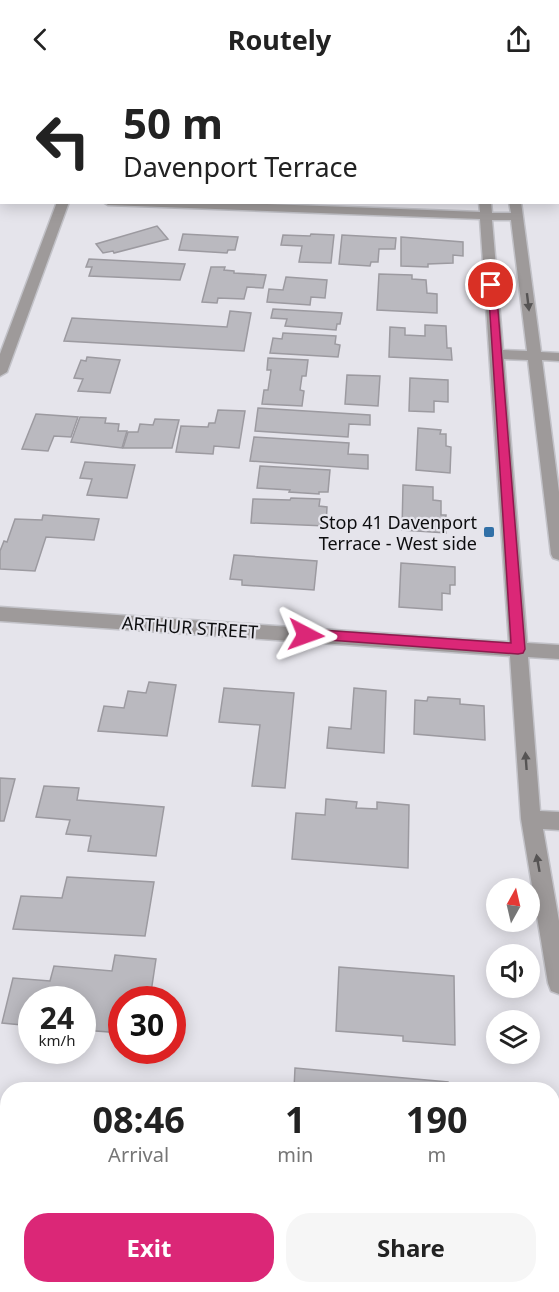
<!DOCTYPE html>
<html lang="en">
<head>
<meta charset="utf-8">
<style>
	:root { --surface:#fff; --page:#f6f6f6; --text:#222; --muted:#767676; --accent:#db2777 }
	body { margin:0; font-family:"Noto Sans",sans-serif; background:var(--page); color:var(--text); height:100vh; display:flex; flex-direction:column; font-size:22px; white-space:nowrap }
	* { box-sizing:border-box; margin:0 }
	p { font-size:20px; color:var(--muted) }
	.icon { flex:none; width:33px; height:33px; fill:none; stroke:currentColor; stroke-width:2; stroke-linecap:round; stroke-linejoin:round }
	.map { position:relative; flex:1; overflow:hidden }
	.details { position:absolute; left:0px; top:1004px; width:560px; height:212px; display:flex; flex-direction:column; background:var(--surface); border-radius:24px 24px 0 0; box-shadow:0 3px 15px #0003 }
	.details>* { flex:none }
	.banner { position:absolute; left:0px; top:0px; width:560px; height:126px; box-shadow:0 3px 15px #0003; background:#fff; color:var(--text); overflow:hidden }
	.needle { width:39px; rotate:8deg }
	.fabs { position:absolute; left:486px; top:800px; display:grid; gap:12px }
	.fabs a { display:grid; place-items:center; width:54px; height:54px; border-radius:50%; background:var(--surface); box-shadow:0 3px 15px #0003; font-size:30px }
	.speed { position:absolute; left:18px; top:908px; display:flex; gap:12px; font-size:30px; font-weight:700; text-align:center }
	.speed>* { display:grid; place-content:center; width:78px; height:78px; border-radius:50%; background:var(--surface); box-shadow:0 3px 15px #0003; line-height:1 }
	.speed small { font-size:15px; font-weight:400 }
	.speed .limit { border:9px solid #d22; background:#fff; color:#111 }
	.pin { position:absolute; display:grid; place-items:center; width:51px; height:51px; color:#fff; margin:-26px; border:3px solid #fff; border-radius:50%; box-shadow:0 2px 6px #0007 }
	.me { position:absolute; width:66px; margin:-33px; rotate:94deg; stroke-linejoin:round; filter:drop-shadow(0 0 4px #0008) }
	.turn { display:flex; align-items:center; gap:21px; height:126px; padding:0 24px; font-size:27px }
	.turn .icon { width:78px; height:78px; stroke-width:2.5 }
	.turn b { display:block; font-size:42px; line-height:51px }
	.eta { display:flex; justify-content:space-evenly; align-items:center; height:102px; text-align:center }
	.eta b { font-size:36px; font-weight:700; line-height:42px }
	.primary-button { display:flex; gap:12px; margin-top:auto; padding:12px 24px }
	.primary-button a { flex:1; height:69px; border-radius:24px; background:var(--accent); color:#fff; font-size:24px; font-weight:700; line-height:69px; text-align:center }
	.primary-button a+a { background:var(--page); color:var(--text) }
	header { display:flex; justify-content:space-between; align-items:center; height:78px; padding:0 24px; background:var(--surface); font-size:27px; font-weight:700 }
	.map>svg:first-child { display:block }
</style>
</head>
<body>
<header><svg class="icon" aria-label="back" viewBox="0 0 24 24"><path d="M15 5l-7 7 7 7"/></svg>Routely<svg class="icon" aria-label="share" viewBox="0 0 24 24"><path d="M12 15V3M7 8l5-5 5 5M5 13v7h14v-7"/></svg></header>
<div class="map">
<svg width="559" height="1214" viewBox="0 0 559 1214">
	<rect width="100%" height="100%" fill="#e5e4eb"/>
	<g fill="#bab9bf" stroke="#9c9aa0" stroke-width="1.5">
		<polygon points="336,0 388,1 405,0 405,2 336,2"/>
		<polygon points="157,148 168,161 114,175 113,173 103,175 96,166"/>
		<polygon points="183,156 238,159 235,172 228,172 227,175 179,172"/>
		<polygon points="311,156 334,157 331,185 299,184 302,168 281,167 283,157 310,158"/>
		<polygon points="342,157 396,160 395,171 379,171 378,184 371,184 370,188 339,186"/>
		<polygon points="401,159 463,164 463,178 453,177 453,185 428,186 428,189 401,188"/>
		<polygon points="89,181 185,186 180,202 113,199 89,198 92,189 86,189"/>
		<polygon points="211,189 225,189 224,192 234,193 234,195 266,197 263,210 247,209 244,221 218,220 217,225 202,224"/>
		<polygon points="379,196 412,197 412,201 426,202 427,215 437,216 437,235 377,232"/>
		<polygon points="286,199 327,202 325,220 311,219 310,227 267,224 269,211 283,212"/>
		<polygon points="273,231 342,235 340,246 337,246 336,252 285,248 287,241 271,240"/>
		<polygon points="230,233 251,235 244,273 64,263 72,240 227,249"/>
		<polygon points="425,247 446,248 447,270 451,270 452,282 389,279 390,249 405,250 405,257 425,258"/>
		<polygon points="283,255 336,258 335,266 340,267 338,279 270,275 273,260 282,261"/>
		<polygon points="87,279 120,282 110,315 78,313 83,301 74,300 81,282 86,283"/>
		<polygon points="268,280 308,282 306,298 302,298 300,312 304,313 302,328 262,326 264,312 268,312 271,292 267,292"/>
		<polygon points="347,297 380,298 378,328 345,326"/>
		<polygon points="410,300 448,302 448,324 434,323 434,334 409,333"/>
		<polygon points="258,330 370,337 370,347 349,346 348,359 255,353"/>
		<polygon points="218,332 245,333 239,370 214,368 213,376 176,374 181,348 208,349 209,345 215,345"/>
		<polygon points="36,336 78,339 71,359 54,358 48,373 22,371"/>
		<polygon points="80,339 106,340 105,345 119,346 118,353 127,353 122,370 71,364"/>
		<polygon points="155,341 179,342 172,370 123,370 128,354 138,354 140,346 153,347"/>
		<polygon points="418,350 441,352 440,356 446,356 446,368 451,369 450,395 416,392"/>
		<polygon points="254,359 349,365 348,376 368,377 368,391 250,383"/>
		<polygon points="85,384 135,387 127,420 87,417 92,401 80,400"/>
		<polygon points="260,388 330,392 328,414 319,414 319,416 289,414 290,412 257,410"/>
		<polygon points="403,407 433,409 433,422 441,423 441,437 446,437 446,455 402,452"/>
		<polygon points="291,420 320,421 319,428 327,429 326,448 251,445 253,421 290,422"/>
		<polygon points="43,437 99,441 94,462 46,459 35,493 0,491 0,473 4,463 7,464 15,441 42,442"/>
		<polygon points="234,477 317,483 314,512 242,507 242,502 230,501"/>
		<polygon points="401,485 455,489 455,507 450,507 450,516 442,515 442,532 399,529"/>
		<polygon points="149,604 176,607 167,658 98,653 104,628 124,630 128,613 146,615"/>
		<polygon points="224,610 294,615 285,710 252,708 260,647 219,644"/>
		<polygon points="354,610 386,613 384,675 327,670 329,649 351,651"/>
		<polygon points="428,619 460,621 460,626 484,628 485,662 414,656 415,622 427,623"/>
		<polygon points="0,700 15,701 4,743 0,743"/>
		<polygon points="44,708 79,710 77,722 164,729 156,778 88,773 91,758 66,756 70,742 36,739"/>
		<polygon points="326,721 357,724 356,730 377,731 377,724 409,727 408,790 292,781 296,735 325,737"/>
		<polygon points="67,799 154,804 145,858 13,851 21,818 62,820"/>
		<polygon points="115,877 156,881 150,921 122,921 122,955 82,952 82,921 32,921 32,948 2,945 13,900 50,903 54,888 112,893"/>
		<polygon points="339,889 454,898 455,967 403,963 403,958 336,953"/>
		<polygon points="295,990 448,1004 448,1011 294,1011"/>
		<polygon points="392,1208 463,1208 463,1214 392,1212"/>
	</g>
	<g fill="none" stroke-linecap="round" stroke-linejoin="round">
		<g stroke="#c2c2c8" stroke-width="3">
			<g id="minor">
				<polygon points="108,0 118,0 107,2"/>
				<rect x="471" y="0" width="10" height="2"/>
				<rect x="492" y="0" width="10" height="2"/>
				<rect x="558" y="31" width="1" height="6"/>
				<rect x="0" y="118" width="2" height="6"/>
				<polygon points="57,124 69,124 7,294 0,298 0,276"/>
				<path d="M103 124H217L480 134 479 124H491L492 135H511L509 124H521L541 274 559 275V283L542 282 559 414V482L553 480 551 476 528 282 504 281 527 565 559 567V581L528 579 540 733 559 734V752L543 751 559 843V916L551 913 548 905 521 741 510 578 0 543V529L509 564 480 141 108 127ZM492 142H511L527 273 503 272Z"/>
			</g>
		</g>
		<use href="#minor" fill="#9e9a9a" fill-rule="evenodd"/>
	</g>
	<defs><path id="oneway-solid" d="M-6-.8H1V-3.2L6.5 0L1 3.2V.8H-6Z" transform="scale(1.5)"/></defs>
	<g fill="#565454">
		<use href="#oneway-solid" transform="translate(528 224) rotate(83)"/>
		<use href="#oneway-solid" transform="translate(526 683) rotate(-94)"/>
		<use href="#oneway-solid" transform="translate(538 785) rotate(-100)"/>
	</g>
	<polygon fill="#db2777" stroke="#8e194d" stroke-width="1.5" points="488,205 496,207 525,571 523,575 518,576 302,560 300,557 306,551 511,565"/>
	<rect fill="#3170a7" stroke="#e5e4eb" stroke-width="2" x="483" y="448" width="12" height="12" rx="3"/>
	<g text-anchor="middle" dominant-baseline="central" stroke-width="4.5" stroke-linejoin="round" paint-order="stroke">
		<g font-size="18" fill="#0d0d0f" stroke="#e5e4eb" text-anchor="end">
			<text x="477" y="444">Stop 41 Davenport<tspan x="477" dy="21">Terrace - West side</tspan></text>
		</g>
		<g font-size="18" fill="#0d0d0f" stroke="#e5e4eb">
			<text transform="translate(190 549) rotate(4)">ARTHUR STREET</text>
		</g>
	</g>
</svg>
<div class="fabs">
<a><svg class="needle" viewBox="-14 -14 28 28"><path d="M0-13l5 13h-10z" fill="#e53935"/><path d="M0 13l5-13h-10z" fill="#767676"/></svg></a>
<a><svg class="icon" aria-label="sound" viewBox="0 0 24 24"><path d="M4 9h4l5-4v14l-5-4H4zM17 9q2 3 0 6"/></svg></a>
<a><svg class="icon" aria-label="layers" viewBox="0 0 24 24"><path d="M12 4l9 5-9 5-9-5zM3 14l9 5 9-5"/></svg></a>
</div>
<div class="speed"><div>24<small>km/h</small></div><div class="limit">30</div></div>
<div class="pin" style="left:491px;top:207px;background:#d93025"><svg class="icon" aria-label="arrive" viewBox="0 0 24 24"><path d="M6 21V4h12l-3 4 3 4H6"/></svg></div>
<svg class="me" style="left:306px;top:557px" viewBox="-20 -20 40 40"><path d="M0-17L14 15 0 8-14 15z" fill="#db2777" stroke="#fff" stroke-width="4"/></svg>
<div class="banner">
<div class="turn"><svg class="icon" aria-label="left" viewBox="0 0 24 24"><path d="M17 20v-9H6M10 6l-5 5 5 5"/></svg><div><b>50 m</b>Davenport Terrace</div></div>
</div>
<section class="details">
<div class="eta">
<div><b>08:46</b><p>Arrival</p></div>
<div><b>1</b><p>min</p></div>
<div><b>190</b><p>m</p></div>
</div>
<div class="primary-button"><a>Exit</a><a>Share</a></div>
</section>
</div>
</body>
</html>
